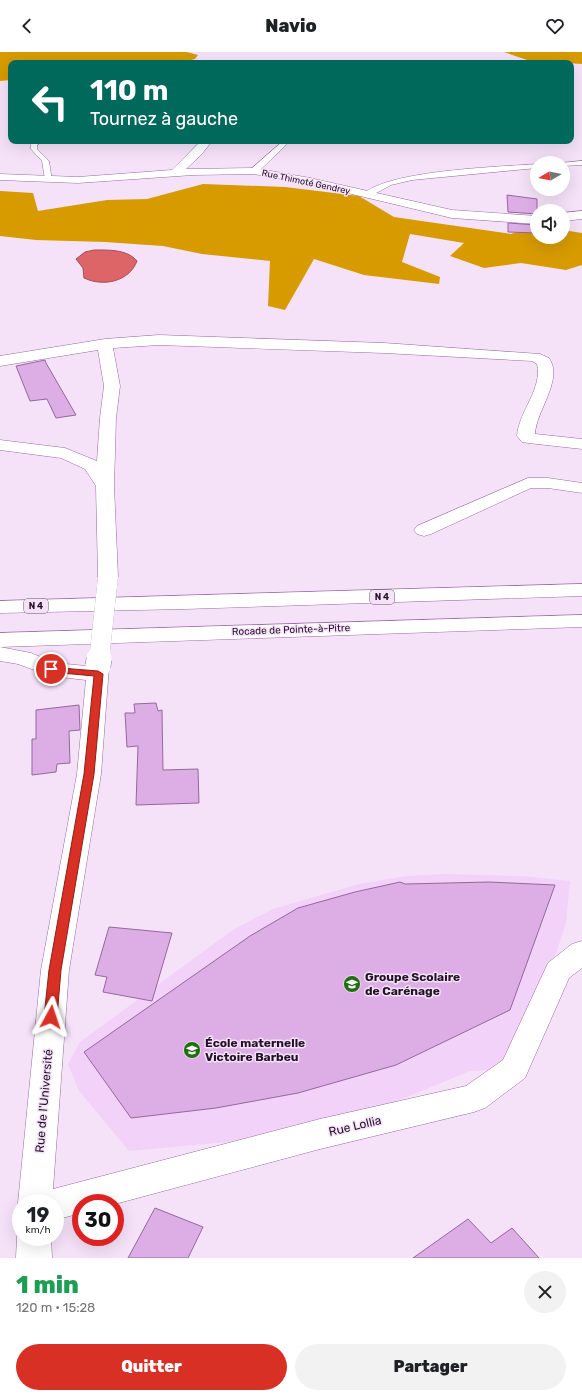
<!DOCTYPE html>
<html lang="fr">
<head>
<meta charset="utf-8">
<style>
	:root { --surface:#fff; --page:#f2f2f2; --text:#202124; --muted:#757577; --accent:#d93025 }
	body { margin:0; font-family:Rubik,sans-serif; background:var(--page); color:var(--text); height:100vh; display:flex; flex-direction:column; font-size:15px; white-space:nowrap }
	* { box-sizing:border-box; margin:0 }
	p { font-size:13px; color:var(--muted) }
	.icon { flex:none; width:22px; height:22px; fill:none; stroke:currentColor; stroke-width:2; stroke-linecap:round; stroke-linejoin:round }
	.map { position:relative; height:1206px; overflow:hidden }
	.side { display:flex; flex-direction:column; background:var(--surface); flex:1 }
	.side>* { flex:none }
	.top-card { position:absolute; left:8px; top:8px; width:566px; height:84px; border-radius:8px; box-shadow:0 4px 16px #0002; background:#00695c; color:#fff; overflow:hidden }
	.needle { width:26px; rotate:260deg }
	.fabs { position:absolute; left:530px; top:104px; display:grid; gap:8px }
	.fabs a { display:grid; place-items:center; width:40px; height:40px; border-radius:50%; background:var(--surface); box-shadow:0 4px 16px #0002; font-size:20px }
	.speed { position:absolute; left:12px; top:1142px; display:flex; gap:8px; font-size:20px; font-weight:700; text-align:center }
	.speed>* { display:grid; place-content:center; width:52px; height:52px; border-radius:50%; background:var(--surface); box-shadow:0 4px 16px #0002; line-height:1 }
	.speed small { font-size:10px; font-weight:400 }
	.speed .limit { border:6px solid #d22; background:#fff; color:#111 }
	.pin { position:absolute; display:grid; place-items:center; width:34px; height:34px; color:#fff; margin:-17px; border:2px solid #fff; border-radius:50%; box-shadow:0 1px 4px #0007 }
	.me { position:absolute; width:44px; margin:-22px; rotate:5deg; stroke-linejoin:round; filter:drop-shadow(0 0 3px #0008) }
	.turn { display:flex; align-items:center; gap:14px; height:84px; padding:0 16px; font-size:18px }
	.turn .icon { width:52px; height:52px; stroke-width:2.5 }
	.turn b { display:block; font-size:28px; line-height:34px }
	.round { display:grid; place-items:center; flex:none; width:42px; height:42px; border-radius:21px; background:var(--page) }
	.overview { display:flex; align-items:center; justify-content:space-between; height:68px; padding:0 16px }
	h1 { font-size:24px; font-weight:800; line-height:30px; color:#1e9e55 }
	.action { display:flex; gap:8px; margin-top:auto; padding:8px 16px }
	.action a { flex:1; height:46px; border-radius:24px; background:var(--accent); color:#fff; font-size:16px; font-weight:800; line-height:46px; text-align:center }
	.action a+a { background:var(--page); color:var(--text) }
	header { display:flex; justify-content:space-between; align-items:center; height:52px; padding:0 16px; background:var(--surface); font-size:18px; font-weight:800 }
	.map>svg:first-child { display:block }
</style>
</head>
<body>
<header><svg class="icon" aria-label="back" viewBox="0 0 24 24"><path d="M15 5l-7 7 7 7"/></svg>Navio<svg class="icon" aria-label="heart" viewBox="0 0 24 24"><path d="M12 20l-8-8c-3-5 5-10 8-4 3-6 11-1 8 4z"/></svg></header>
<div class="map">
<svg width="582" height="1206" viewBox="0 0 582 1206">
	<rect width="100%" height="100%" fill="#f5e2f9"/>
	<polygon fill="#f2d2f8" points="445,822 522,824 570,829 566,871 531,977 514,1017 470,1019 397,1049 316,1073 238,1089 129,1099 79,1039 68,1012 80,990 234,877 273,857 359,832 406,824"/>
	<g fill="#d79b00">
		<polygon points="0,0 187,0 198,3 195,7 180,11 11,11 11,28 0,29"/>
		<polygon points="504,0 582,0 582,12 530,9"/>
		<polygon points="203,132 285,135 359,144 394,165 511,182 534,174 537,174 537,185 563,185 563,178 582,181 582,213 566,218 521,211 484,216 450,204 464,191 410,182 402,210 440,225 439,232 364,223 314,207 285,258 268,254 270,209 202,202 163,194 105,190 36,188 0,184 0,139 33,141 38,159 107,148 147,147"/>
	</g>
	<path fill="#dd6568" stroke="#a54c54" d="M94 198C108 198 127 197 137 209 129 230 103 235 84 226L83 216 76 207 85 200Z"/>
	<g fill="#ddaee6" stroke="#93689b">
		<polygon points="507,143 537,147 537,162 508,160"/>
		<polygon points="508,171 537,173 537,181 508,180"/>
		<polygon points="45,308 46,311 76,363 56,366 47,347 30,349 16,314"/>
		<polygon points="156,651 158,659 162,658 163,718 198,717 199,751 136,753 138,694 127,695 125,661 135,661 134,652"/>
		<polygon points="79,653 80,678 69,679 70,711 57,712 56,720 32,723 32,687 36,687 36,658"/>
		<polygon points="400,830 405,832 489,830 555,833 510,958 396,1013 298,1041 216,1056 131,1066 84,1000 250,884 298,856 355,840"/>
		<polygon points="109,875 172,881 152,949 103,940 107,925 95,923"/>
		<polygon points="155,1156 203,1175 188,1206 128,1206"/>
		<polygon points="468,1167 491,1191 512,1176 539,1206 413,1206"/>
	</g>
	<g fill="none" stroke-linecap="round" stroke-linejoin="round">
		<g stroke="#976b9f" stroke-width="1">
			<g id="service">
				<polygon points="35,89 44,89 37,93 37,97 49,109 52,129 45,127 42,109 31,97 31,92"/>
				<polygon points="283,89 290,89 257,121 251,121 251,117"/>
				<polygon points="582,109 582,113 563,114 563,111 560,111"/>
				<path d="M537 112V116L412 128 391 133 369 145 362 143C387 118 499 115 537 112Z"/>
			</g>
		</g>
		<g stroke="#976b9f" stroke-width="1">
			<g id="minor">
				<polygon points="201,89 212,89 201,103 186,117 254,116 310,126 452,158 537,164 537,172 452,166 310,132 254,122 193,123 78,131 0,128 0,122 78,125 172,118"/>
				<polygon points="582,159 582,167 563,169 563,161"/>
				<path d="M159 283 384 291 540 302 549 306C564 327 536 359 535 382L582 387V397L528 391 522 390 517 384C519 359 543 336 537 312L532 309 384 301 159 293 113 296 120 334 116 366 114 434 118 525 115 529 108 531 101 529 98 525 96 434 85 417 61 406 0 398V388L65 396 97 409 100 366 104 334 98 298 0 314V304L105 287Z"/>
				<polygon points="528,426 548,426 582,431 582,441 548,436 531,436 431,482 424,484 417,482 414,478 417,474"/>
				<polygon points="0,595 31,601 55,611 87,614 90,609 98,607 106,609 109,614 101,722 69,918 53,1137 320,1067 466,1034 503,1008 548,911 572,892 582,889 582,916 569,926 525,1026 485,1056 474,1060 320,1097 115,1152 81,1151 81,1161 55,1168 55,1151 21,1151 21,1158 18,1151 41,918 77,722 86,628 51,624 18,612 0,609"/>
				<polygon points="21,1175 21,1185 51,1185 52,1206 16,1206 17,1185"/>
			</g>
		</g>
		<g stroke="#976b9f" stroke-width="1">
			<g id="trunk">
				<polygon points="582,532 582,544 185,557 0,561 0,549"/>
				<polygon points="582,563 582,575 0,595 0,581"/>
			</g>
		</g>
		<use href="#service" fill="#fff" fill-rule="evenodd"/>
		<use href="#minor" fill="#fff" fill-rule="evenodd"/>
		<use href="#trunk" fill="#fff" fill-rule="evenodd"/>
		<g stroke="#976b9f" stroke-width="20" stroke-linecap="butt">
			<polyline id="minor-bridge-far1" points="99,608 108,525"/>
		</g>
		<g stroke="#976b9f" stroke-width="26" stroke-linecap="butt">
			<polyline id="minor-bridge" points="98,614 99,607"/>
		</g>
		<use href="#minor-bridge-far1" stroke="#fff" stroke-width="20"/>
		<use href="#minor-bridge" stroke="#fff" stroke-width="25"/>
	</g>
	<polygon fill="#d93025" stroke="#8d1f18" points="48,615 98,619 103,622 94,722 61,918 57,965 55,969 51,970 46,969 44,965 49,918 84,722 94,624 51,620 48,619"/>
	<defs>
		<g id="school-disc" transform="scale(0.9)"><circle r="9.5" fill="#206e11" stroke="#f5e2f9"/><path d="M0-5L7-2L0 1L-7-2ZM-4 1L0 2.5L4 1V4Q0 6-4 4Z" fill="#fff"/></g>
	</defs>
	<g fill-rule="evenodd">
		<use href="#school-disc" x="352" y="932"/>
		<use href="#school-disc" x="192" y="998"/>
	</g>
	<g text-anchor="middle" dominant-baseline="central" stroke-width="3" stroke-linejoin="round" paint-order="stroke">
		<g font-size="9" fill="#231226" stroke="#f5e2f9">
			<text transform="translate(306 130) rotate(12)">Rue Thimoté Gendrey</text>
		</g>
		<g fill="#f5e2f9" stroke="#625065" stroke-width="1">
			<rect x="370" y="538" width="24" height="14" rx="3"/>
			<rect x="24" y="547" width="24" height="14" rx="3"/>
		</g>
		<g font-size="9" font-weight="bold" fill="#231226">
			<text x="382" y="545">N 4</text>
			<text x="36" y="554">N 4</text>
		</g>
		<g font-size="10" fill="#231226" stroke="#f5e2f9">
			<text transform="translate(291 578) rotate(-2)">Rocade de Pointe-à-Pitre</text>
		</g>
		<g font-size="12" font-weight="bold" fill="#231226" stroke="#f5e2f9" text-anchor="start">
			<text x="365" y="925">Groupe Scolaire<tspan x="365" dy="14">de Carénage</tspan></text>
			<text x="205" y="991">École maternelle<tspan x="205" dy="14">Victoire Barbeu</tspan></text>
		</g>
		<g font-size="12" fill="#231226" stroke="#f5e2f9">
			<text transform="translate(44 1049) rotate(-85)">Rue de l'Université</text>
			<text transform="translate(355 1074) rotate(-13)">Rue Lollia</text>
		</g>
	</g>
</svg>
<div class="fabs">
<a><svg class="needle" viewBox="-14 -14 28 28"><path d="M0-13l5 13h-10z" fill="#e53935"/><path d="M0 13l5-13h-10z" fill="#757577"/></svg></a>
<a><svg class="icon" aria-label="sound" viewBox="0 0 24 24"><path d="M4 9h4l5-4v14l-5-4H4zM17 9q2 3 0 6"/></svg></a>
</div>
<div class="speed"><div>19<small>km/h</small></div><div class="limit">30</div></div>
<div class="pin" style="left:51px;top:617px;background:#d93025"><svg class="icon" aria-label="arrive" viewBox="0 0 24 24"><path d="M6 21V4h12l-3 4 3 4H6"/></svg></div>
<svg class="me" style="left:51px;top:965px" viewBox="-20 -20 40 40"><path d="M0-17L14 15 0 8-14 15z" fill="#d93025" stroke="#fff" stroke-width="4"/></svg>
<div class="top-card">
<div class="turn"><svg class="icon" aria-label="left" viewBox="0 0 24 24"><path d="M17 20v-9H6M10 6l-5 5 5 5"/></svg><div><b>110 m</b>Tournez à gauche</div></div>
</div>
</div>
<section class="side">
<div class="overview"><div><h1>1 min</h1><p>120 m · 15:28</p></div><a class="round"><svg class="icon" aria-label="close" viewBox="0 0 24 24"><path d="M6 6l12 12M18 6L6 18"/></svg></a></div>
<div class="action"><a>Quitter</a><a>Partager</a></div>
</section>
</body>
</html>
